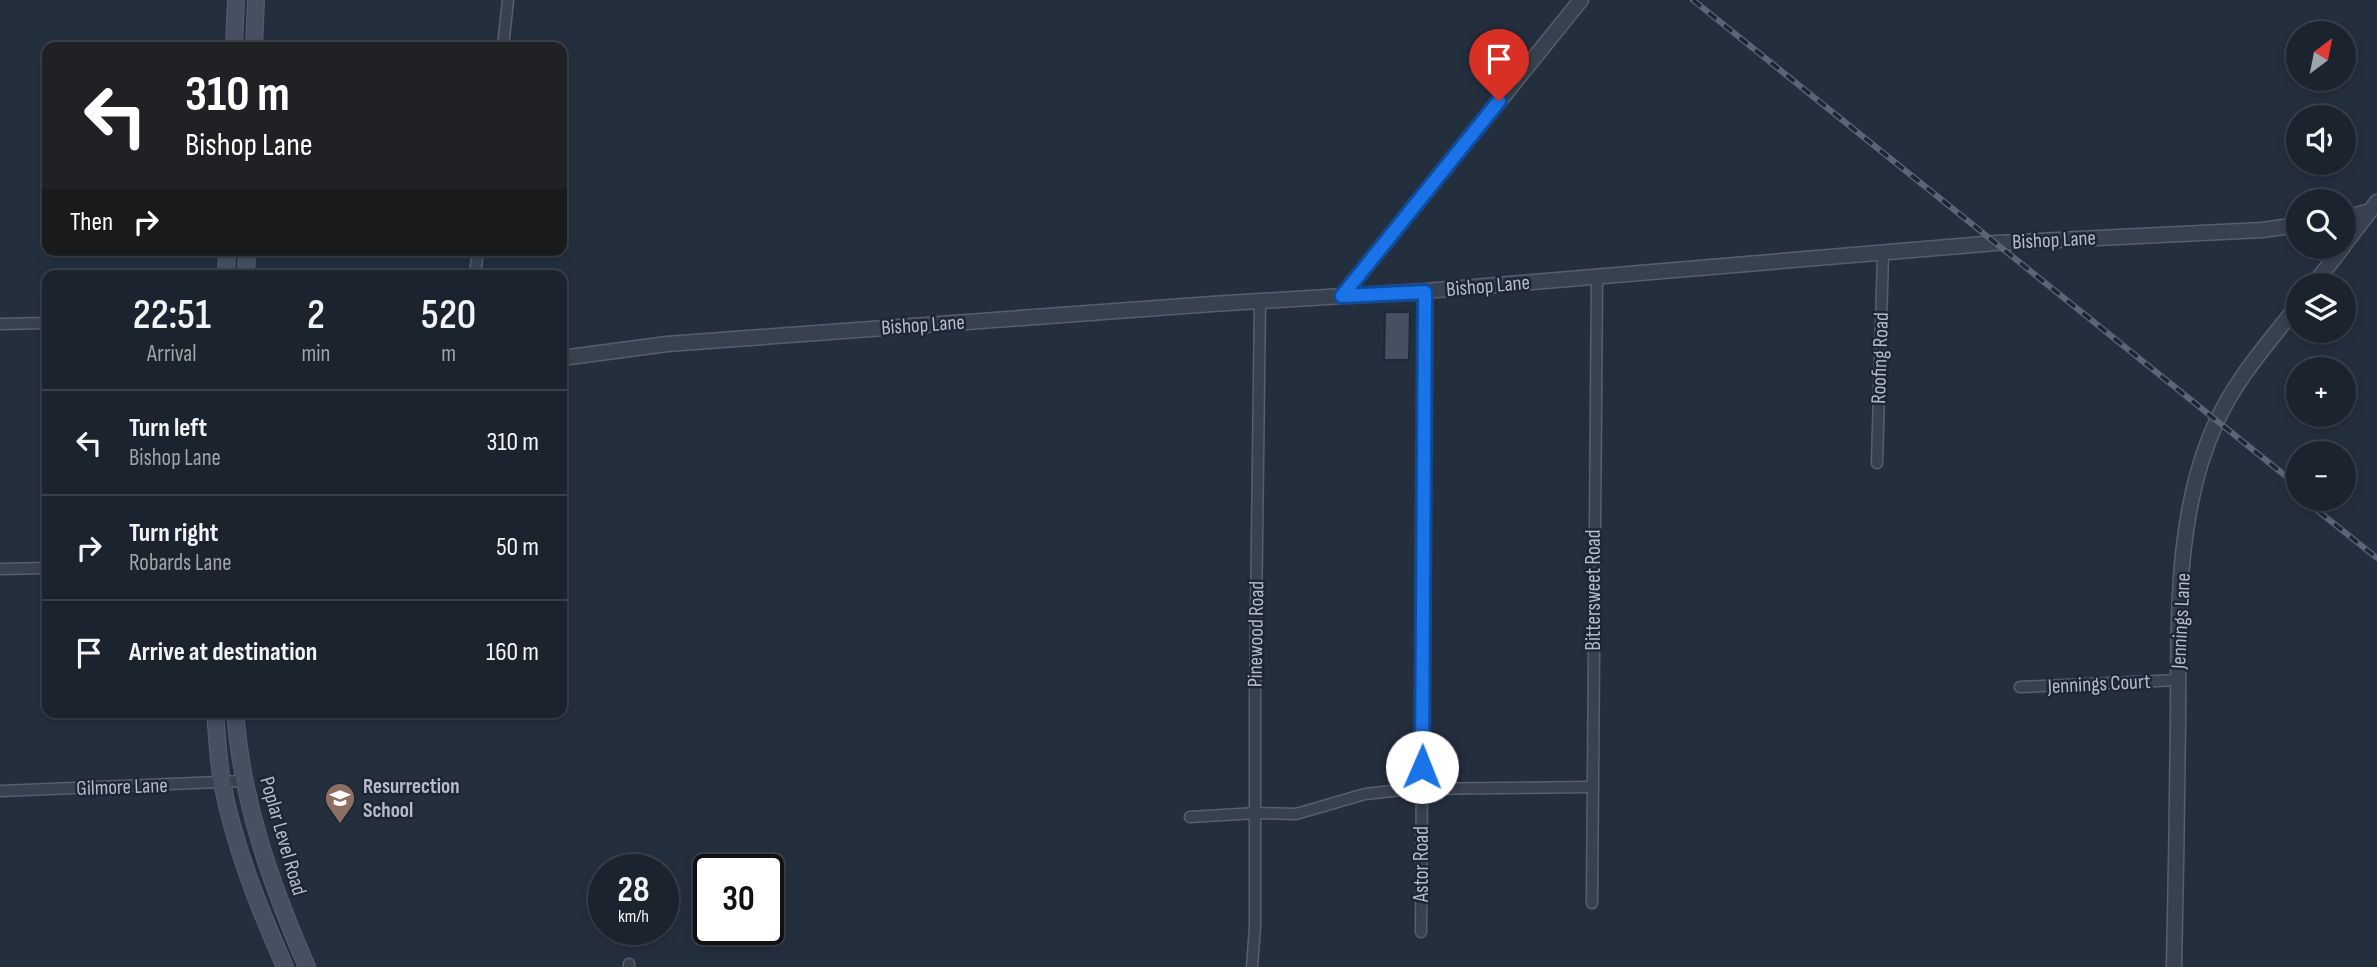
<!DOCTYPE html>
<html lang="en">
<head>
<meta charset="utf-8">
<style>
	:root { --surface:#1b232e; --page:#282f3a; --text:#f1f3f6; --muted:#a0a4aa; --line:#39404a }
	body { margin:0; font-family:"Sofia Sans Condensed",sans-serif; background:var(--page); color:var(--text); height:100vh; display:flex; flex-direction:column; font-size:26px; white-space:nowrap }
	* { box-sizing:border-box; margin:0 }
	p { font-size:23px; color:var(--muted) }
	.icon { flex:none; width:38px; height:38px; fill:none; stroke:currentColor; stroke-width:2; stroke-linecap:round; stroke-linejoin:round }
	.map { position:relative; flex:1; overflow:hidden }
	.panel { position:absolute; left:42px; top:270px; width:525px; height:448px; display:flex; flex-direction:column; background:var(--surface); border-radius:14px; box-shadow:0 4px 10px #0003,0 0 0 2px var(--line) }
	.panel>* { flex:none }
	.hud { position:absolute; left:42px; top:42px; width:525px; height:214px; border-radius:14px; box-shadow:0 4px 10px #0003,0 0 0 2px var(--line); background:#202124; color:#fff; overflow:hidden }
	.needle { width:46px; rotate:32deg }
	.controls { position:absolute; left:2286px; top:21px; display:grid; gap:14px }
	.controls a { display:grid; place-items:center; width:70px; height:70px; border-radius:50%; background:var(--surface); box-shadow:0 4px 10px #0003,0 0 0 2px var(--line); font-size:35px }
	.speed { position:absolute; left:588px; top:854px; display:flex; gap:14px; font-size:35px; font-weight:700; text-align:center }
	.speed>* { display:grid; place-content:center; width:91px; height:91px; border-radius:50%; background:var(--surface); box-shadow:0 4px 10px #0003,0 0 0 2px var(--line); line-height:1 }
	.speed small { font-size:18px; font-weight:400 }
	.speed .limit { border:4px solid #111; border-radius:10px; background:#fff; color:#111 }
	.pin { position:absolute; display:grid; place-items:center; width:60px; height:60px; color:#fff; margin:-72px -30px; border-radius:50% 50% 50% 0; rotate:-45deg; box-shadow:0 0 7px #0007 }
	.pin .icon { rotate:45deg }
	.me { position:absolute; width:77px; margin:-38px; rotate:1deg; stroke-linejoin:round; filter:drop-shadow(0 0 5px #0008) }
	.turn { display:flex; align-items:center; gap:24px; height:147px; padding:0 28px; font-size:32px }
	.turn .icon { width:91px; height:91px; stroke-width:2.5 }
	.turn b { display:block; font-size:49px; line-height:60px }
	.then { display:flex; align-items:center; height:66px; padding:0 28px; background:#0003; gap:14px; font-size:26px }
	.eta { display:flex; justify-content:space-evenly; align-items:center; height:119px; text-align:center }
	.eta b { font-size:42px; font-weight:600; line-height:49px }
	ul { padding:0; list-style:none }
	li { display:flex; align-items:center; gap:21px; height:105px; padding:0 28px; border-top:2px solid var(--line) }
	li div { flex:1 }
	li b { display:block; font-size:26px }
	li em { font-style:normal }
	.map>svg:first-child { display:block }
</style>
</head>
<body>
<div class="map">
<svg width="2377" height="967" viewBox="0 0 2377 967">
	<rect width="100%" height="100%" fill="#242f3e"/>
	<polygon fill="#455162" stroke="#1f2835" stroke-width="2" points="1385,312 1410,312 1409,360 1384,360"/>
	<g fill="none" stroke-linecap="round" stroke-linejoin="round">
		<g stroke="#565f6c" stroke-width="13">
			<g id="minor">
				<polyline points="503,47 508,0"/>
				<polyline points="475,275 478,250"/>
				<polyline points="0,324 47,323"/>
				<polyline points="1877,463 1883,254"/>
				<polyline points="0,569 47,568"/>
				<polyline points="2020,687 2178,680"/>
				<polyline points="0,791 244,781"/>
				<polyline points="1190,817 1256,813 1296,814 1365,794 1410,789 1593,787"/>
				<polyline points="1592,903 1597,277"/>
				<polyline points="1421,932 1425,291"/>
				<polyline points="629,967 629,964"/>
				<polyline points="1252,967 1255,927 1255,699 1260,301"/>
			</g>
		</g>
		<g stroke="#565f6c" stroke-width="17">
			<g id="tertiary">
				<polyline points="2343,219 2370,211"/>
				<polyline points="2343,246 2377,202"/>
				<polyline points="2313,285 2343,247"/>
				<polyline points="1342,296 1581,0"/>
				<polyline points="562,358 667,344 1212,304 1425,291 1996,243 2262,230 2298,225"/>
				<path d="M2174 967C2176 885 2177 804 2178 722 2179 624 2174 514 2216 423 2235 380 2269 342 2298 305"/>
			</g>
		</g>
		<g stroke="#565f6c" stroke-width="18">
			<g id="secondary">
				<polyline points="234,47 236,0"/>
				<polyline points="254,47 256,0"/>
				<polyline points="226,275 227,250"/>
				<polyline points="246,275 247,250"/>
				<path d="M215 712C217 735 218 759 222 782 234 846 259 908 285 967"/>
				<path d="M235 712C242 803 271 884 307 967"/>
			</g>
		</g>
		<use href="#minor" stroke="#38414e" stroke-width="10"/>
		<use href="#tertiary" stroke="#38414e" stroke-width="14"/>
		<use href="#secondary" stroke="#465061" stroke-width="16"/>
		<g stroke="#5a6575" stroke-width="6">
			<g id="rail">
				<polyline points="1693,0 2298,486"/>
				<polyline points="2303,499 2377,558"/>
			</g>
		</g>
		<use href="#rail" stroke="#1d2633" stroke-width="3.5" stroke-dasharray="10" stroke-linecap="butt"/>
	</g>
	<g fill="none" stroke-linecap="round" stroke-linejoin="round">
		<g stroke="#114b97" stroke-width="18">
			<polyline id="route" points="1422,767 1425,292 1342,296 1499,101"/>
		</g>
		<use href="#route" stroke="#1a73e8" stroke-width="12"/>
	</g>
	<defs>
		<g id="school-pin" transform="scale(1.575)"><path d="M0 17L-7.5 6A9.5 9.5 0 1 1 7.5 6Z" fill="#8d6e63" stroke="#1d2633"/><path d="M0-5L7-2L0 1L-7-2ZM-4 1L0 2.5L4 1V4Q0 6-4 4Z" fill="#fff"/></g>
	</defs>
	<g fill-rule="evenodd">
		<use href="#school-pin" x="340" y="798"/>
	</g>
	<g text-anchor="middle" dominant-baseline="central" stroke-width="5" stroke-linejoin="round" paint-order="stroke">
		<g font-size="21" fill="#b4bcc9" stroke="#1d2633">
			<text transform="translate(2054 240) rotate(-3)">Bishop Lane</text>
			<text transform="translate(1488 286) rotate(-5)">Bishop Lane</text>
			<text transform="translate(923 325) rotate(-4)">Bishop Lane</text>
			<text transform="translate(1880 358) rotate(-88)">Roofing Road</text>
			<text transform="translate(1593 590) rotate(-90)">Bittersweet Road</text>
			<text transform="translate(2181 621) rotate(-87)">Jennings Lane</text>
			<text transform="translate(1256 634) rotate(-89)">Pinewood Road</text>
			<text transform="translate(2099 684) rotate(-3)">Jennings Court</text>
			<text transform="translate(122 787) rotate(-2)">Gilmore Lane</text>
			<text transform="translate(283 836) rotate(74)">Poplar Level Road</text>
			<text transform="translate(1421 864) rotate(-90)">Astor Road</text>
		</g>
		<g font-size="21" font-weight="bold" fill="#b4bcc9" stroke="#1d2633" text-anchor="start">
			<text x="363" y="786">Resurrection<tspan x="363" dy="24">School</tspan></text>
		</g>
	</g>
</svg>
<div class="controls">
<a><svg class="needle" viewBox="-14 -14 28 28"><path d="M0-13l5 13h-10z" fill="#e53935"/><path d="M0 13l5-13h-10z" fill="#a0a4aa"/></svg></a>
<a><svg class="icon" aria-label="sound" viewBox="0 0 24 24"><path d="M4 9h4l5-4v14l-5-4H4zM17 9q2 3 0 6"/></svg></a>
<a><svg class="icon" aria-label="search" viewBox="0 0 24 24"><circle cx="10" cy="10" r="6"/><path d="M15 15l6 6"/></svg></a>
<a><svg class="icon" aria-label="layers" viewBox="0 0 24 24"><path d="M12 4l9 5-9 5-9-5zM3 14l9 5 9-5"/></svg></a>
<a>+</a>
<a>−</a>
</div>
<div class="speed"><div>28<small>km/h</small></div><div class="limit">30</div></div>
<div class="pin" style="left:1499px;top:101px;background:#d93025"><svg class="icon" aria-label="arrive" viewBox="0 0 24 24"><path d="M6 21V4h12l-3 4 3 4H6"/></svg></div>
<svg class="me" style="left:1422px;top:767px" viewBox="-20 -20 40 40"><circle r="19" fill="#fff"/><path d="M0-13L10 11 0 6-10 11z" fill="#1a73e8"/></svg>
<div class="hud">
<div class="turn"><svg class="icon" aria-label="left" viewBox="0 0 24 24"><path d="M17 20v-9H6M10 6l-5 5 5 5"/></svg><div><b>310 m</b>Bishop Lane</div></div>
<div class="then">Then<svg class="icon" aria-label="right" viewBox="0 0 24 24"><path d="M7 20v-9h11M14 6l5 5-5 5"/></svg></div>
</div>
<section class="panel">
<div class="eta">
<div><b>22:51</b><p>Arrival</p></div>
<div><b>2</b><p>min</p></div>
<div><b>520</b><p>m</p></div>
</div>
<ul>
<li><svg class="icon" aria-label="left" viewBox="0 0 24 24"><path d="M17 20v-9H6M10 6l-5 5 5 5"/></svg><div><b>Turn left</b><p>Bishop Lane</p></div><em>310 m</em></li>
<li><svg class="icon" aria-label="right" viewBox="0 0 24 24"><path d="M7 20v-9h11M14 6l5 5-5 5"/></svg><div><b>Turn right</b><p>Robards Lane</p></div><em>50 m</em></li>
<li><svg class="icon" aria-label="arrive" viewBox="0 0 24 24"><path d="M6 21V4h12l-3 4 3 4H6"/></svg><div><b>Arrive at destination</b></div><em>160 m</em></li>
</ul>
</section>
</div>
</body>
</html>
